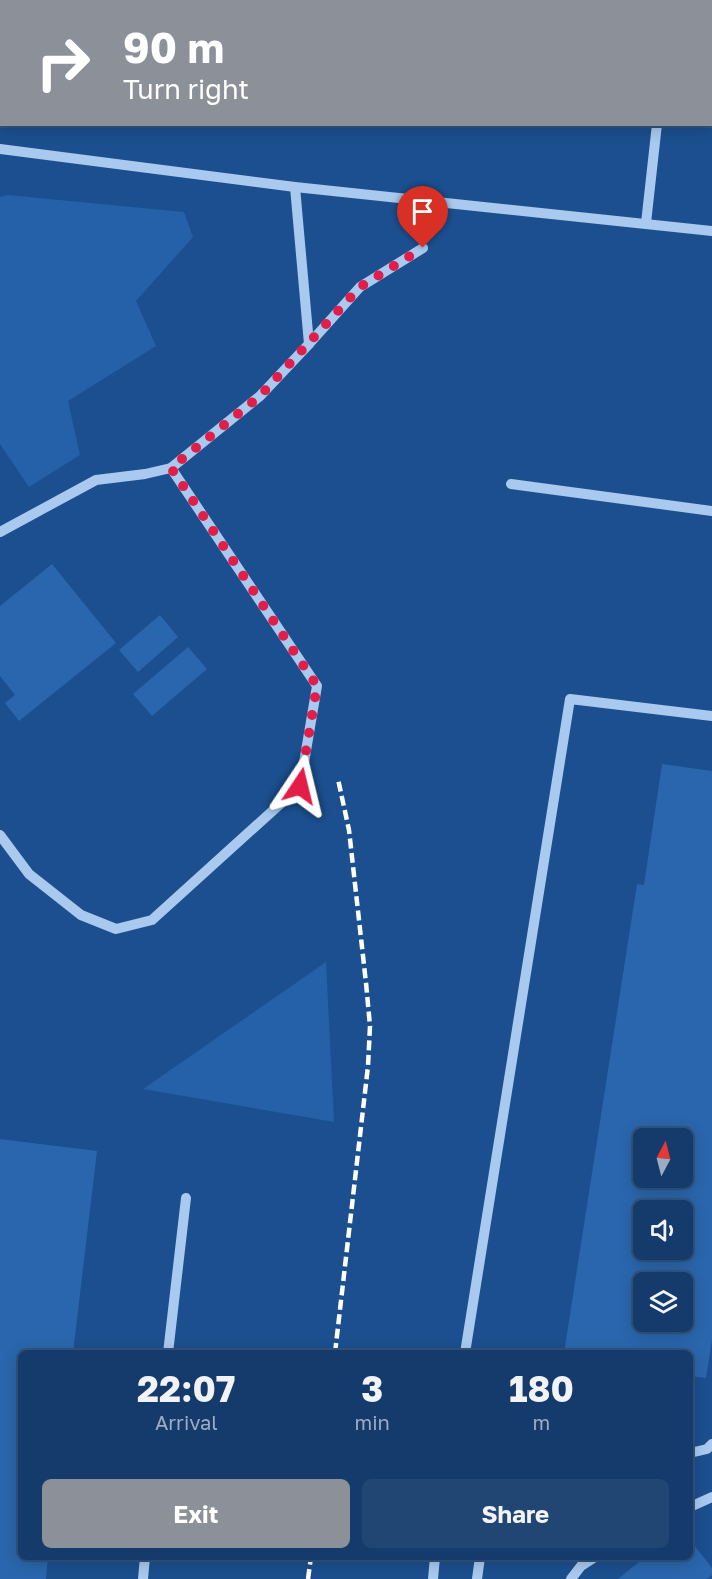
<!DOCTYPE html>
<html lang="en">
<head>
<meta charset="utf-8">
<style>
	:root { --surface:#143b6b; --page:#214673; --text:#f1f3f6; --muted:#9dadc1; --line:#33557e; --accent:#8c9099 }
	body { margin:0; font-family:"Golos Text",sans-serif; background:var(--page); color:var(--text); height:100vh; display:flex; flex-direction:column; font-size:22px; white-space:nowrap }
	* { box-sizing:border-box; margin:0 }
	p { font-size:20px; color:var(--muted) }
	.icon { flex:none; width:33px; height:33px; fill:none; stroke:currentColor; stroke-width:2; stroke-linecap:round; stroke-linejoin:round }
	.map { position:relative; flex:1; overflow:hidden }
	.details { position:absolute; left:18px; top:1350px; width:675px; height:210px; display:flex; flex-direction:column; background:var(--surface); border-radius:9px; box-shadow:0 3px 15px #0003,0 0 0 2px var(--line) }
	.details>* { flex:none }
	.banner { position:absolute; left:0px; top:0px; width:712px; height:126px; box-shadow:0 3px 15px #0003,0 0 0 2px var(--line); background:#8c9099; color:#fff; overflow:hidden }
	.needle { width:39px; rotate:7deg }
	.controls { position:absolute; left:633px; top:1128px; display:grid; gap:12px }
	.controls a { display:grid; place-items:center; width:60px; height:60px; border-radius:9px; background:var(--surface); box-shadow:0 3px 15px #0003,0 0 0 2px var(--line); font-size:30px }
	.pin { position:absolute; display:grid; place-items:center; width:51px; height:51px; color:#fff; margin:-62px -26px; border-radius:50% 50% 50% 0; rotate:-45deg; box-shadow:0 0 6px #0007 }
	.pin .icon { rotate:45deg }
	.me { position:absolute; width:66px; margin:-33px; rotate:10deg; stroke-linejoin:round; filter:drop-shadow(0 0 4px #0008) }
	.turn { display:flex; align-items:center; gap:21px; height:126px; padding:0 24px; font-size:27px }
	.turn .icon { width:78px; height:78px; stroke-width:2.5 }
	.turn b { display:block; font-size:42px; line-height:51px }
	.eta { display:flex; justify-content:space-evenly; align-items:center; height:102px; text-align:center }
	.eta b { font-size:36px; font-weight:700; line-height:42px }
	.action { display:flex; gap:12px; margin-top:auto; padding:12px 24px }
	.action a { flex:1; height:69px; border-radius:9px; background:var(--accent); color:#fff; font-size:24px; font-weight:700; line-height:69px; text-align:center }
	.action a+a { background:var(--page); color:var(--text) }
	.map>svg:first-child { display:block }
</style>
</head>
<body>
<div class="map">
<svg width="712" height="1579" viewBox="0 0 712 1579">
	<rect width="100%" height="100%" fill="#1b4f8f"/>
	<g fill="#2461a8">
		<polygon points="0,0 430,0 430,2 2,2 1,34 0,34"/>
		<polygon points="8,195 184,212 193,237 136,301 156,346 68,401 80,455 29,487 0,444 0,197"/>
		<polygon points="326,962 334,1122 143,1089"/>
	</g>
	<g fill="#2a66ad" fill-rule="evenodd">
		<polygon points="52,564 116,643 19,721 5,703 15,695 0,676 0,606"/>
		<polygon points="160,615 178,637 138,672 119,650"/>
		<polygon points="188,647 207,669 152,716 133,694"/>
		<path d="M662 764 712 771V1340L706 1378 690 1376V1353H564L637 884 644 885ZM644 1138H682V1178H644ZM644 1210H682V1250H644ZM644 1282H682V1322H644Z"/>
		<polygon points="0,1139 97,1151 73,1353 21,1353 21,1557 48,1557 46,1579 0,1579"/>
		<polygon points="690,1540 712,1568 712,1575 707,1579 618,1579 645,1557 690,1557"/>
	</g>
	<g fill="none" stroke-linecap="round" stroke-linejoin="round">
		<g stroke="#a9c9ee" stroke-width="10">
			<polyline points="627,2 628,0"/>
			<polyline points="711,57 712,57"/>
			<polyline points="0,149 295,187 712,231"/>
			<polyline points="646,223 657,124"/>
			<polyline points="309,344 360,287 423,248"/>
			<polyline points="511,484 712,511"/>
			<polyline points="0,532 96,480 145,474 171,468 260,396 309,344 295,187"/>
			<polyline points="0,835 29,874 81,915 116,929 152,920 300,786 317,686 171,468"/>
			<polyline points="168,1353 186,1198"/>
			<polyline points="465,1353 570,699 712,716"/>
			<polyline points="690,1453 707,1449 712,1444"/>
			<polyline points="690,1507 712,1497"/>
			<polyline points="143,1579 145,1557"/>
			<polyline points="433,1579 435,1557"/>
			<polyline points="477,1579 480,1557"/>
			<polyline points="571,1579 581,1566 595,1557"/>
		</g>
		<g stroke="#fff" stroke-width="4.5" stroke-dasharray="10 4.5" stroke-linecap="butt">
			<polyline points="335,1353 368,1066 370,1026 366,983 349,830 338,779"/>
			<polyline points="308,1579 311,1557"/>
		</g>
	</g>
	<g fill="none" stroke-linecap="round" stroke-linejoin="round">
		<polyline stroke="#e11d48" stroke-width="10" stroke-dasharray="0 18" points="300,786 317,686 171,468 260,396 360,287 423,248"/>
	</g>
</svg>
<div class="controls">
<a><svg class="needle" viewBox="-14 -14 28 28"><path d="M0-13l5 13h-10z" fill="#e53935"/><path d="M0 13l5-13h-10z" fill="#9dadc1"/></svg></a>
<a><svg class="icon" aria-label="sound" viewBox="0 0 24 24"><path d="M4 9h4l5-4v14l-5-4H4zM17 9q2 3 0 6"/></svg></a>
<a><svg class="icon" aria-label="layers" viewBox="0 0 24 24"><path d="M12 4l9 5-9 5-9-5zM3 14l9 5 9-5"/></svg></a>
</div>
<div class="pin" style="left:423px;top:248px;background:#d93025"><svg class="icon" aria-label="arrive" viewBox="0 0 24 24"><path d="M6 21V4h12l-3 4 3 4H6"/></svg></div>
<svg class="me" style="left:300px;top:786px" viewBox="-20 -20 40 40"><path d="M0-17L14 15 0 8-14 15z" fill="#e11d48" stroke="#fff" stroke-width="4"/></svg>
<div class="banner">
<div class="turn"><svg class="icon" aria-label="right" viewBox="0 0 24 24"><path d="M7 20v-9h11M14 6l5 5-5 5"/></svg><div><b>90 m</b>Turn right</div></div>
</div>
<section class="details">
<div class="eta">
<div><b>22:07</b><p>Arrival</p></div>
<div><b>3</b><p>min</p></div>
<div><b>180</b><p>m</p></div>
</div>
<div class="action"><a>Exit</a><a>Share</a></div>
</section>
</div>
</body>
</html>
